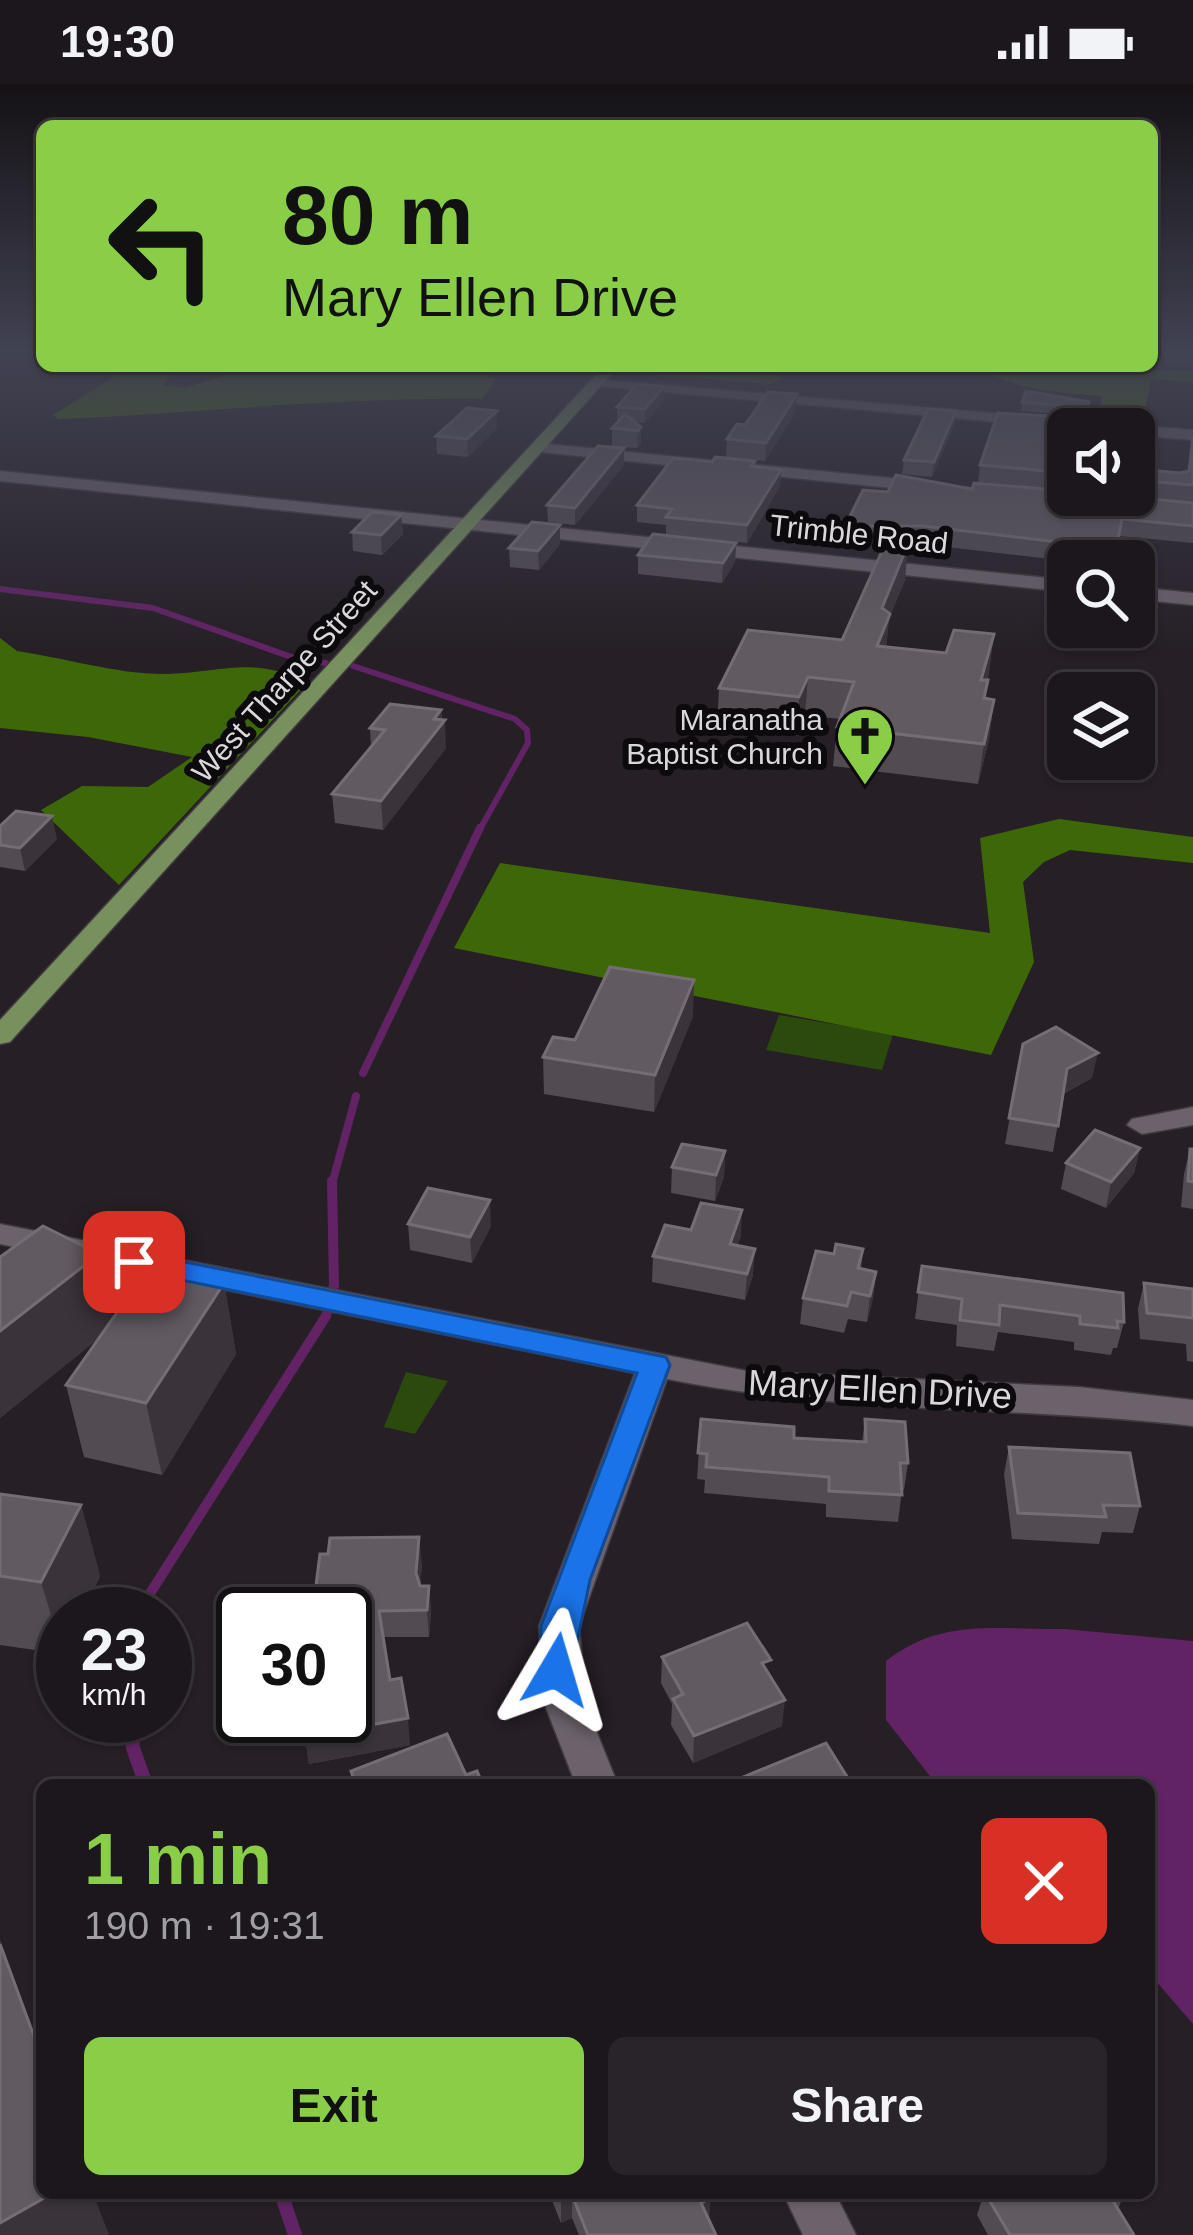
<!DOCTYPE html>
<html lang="en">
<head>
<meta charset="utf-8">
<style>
	:root { --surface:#1c171c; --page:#292429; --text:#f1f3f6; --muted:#a09fa3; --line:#3a363b; --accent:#8ace47 }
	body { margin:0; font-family:Arial,sans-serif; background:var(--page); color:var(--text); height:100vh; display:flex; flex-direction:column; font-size:45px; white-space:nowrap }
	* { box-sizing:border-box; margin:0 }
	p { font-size:39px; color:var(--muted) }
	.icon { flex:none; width:66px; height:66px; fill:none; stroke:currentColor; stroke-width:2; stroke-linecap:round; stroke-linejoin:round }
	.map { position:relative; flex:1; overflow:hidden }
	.panel { position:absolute; left:36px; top:1695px; width:1119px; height:420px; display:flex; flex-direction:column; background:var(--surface); border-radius:18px; box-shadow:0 3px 9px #0004,0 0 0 3px var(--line) }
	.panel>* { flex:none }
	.top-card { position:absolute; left:36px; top:36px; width:1122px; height:252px; border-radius:18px; box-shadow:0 3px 9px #0004,0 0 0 3px var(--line); background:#8ace47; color:#111; overflow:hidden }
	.tools { position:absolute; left:1047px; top:324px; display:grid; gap:24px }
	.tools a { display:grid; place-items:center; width:108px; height:108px; border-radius:18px; background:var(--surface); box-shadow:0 3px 9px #0004,0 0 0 3px var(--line); font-size:60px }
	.speed { position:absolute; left:36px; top:1503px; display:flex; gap:24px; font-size:60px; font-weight:700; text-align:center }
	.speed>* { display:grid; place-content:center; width:156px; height:156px; border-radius:50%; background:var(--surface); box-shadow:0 3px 9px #0004,0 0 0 3px var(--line); line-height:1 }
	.speed small { font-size:30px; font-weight:400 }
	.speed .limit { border:6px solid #111; border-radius:18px; background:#fff; color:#111 }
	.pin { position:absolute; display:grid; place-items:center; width:102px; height:102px; color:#fff; margin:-51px; border-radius:24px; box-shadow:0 6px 18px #0006 }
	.me { position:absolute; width:132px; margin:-66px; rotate:7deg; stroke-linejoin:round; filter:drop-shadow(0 0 9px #0008) }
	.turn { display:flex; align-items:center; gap:42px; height:252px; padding:0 48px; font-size:54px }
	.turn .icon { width:156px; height:156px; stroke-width:2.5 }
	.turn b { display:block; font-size:84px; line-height:102px }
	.round { display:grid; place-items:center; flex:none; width:126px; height:126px; border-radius:18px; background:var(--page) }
	.summary { display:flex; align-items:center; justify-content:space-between; height:204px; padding:0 48px }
	h1 { font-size:72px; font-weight:800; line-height:90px; color:var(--accent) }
	.action { display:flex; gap:24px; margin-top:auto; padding:24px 48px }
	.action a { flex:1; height:138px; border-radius:18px; background:var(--accent); color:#111; font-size:48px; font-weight:800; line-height:138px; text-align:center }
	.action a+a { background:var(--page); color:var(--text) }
	.status { display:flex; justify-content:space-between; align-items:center; height:84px; padding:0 60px; background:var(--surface); direction:ltr }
	.status svg { height:33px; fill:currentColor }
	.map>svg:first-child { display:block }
</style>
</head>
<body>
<div class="status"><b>19:30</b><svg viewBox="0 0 49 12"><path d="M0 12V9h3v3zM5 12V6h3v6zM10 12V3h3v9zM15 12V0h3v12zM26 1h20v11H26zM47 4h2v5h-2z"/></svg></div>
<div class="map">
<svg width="1193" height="2151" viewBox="0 0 1193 2151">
	<rect width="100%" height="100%" fill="#261f26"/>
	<g fill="#2d4a0e">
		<polygon points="779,931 893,950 882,986 766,966"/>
		<polygon points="406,1288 448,1297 415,1350 384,1343"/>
	</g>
	<g fill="#3e6807">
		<path d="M131 282H178L163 301 185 304 253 282 468 286 496 295 482 315C340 313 199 329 58 335L53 331Z"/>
		<polygon points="634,282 735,282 784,294 770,300 627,289"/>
		<path d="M957 282 1193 287V298L1151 295 1142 343 1101 339V312C1071 309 1041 308 1013 299 993 294 979 285 957 282Z"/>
		<path d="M0 554 17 567C65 574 120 591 168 590 225 588 250 572 308 598L119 801 41 726 82 702 148 703 192 673 88 653 0 644Z"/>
		<polygon points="1059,735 1193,753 1193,779 1070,766 1044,778 1023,798 1034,878 991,971 454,864 500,779 990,849 980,754"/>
	</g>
	<path fill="#622365" d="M1065 1545 1193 1557V1940L1149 1889V1701H937L886 1636V1577C942 1533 997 1546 1065 1545Z"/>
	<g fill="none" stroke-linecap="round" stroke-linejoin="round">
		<g stroke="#622365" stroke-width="6">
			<polyline points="0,505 153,524 300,576 326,579"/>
			<polyline points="353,582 515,635 527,646 528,659 479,747"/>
		</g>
		<g stroke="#622365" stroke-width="8">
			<polyline points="363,989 480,744"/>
			<polyline points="332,1100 356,1012"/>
		</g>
		<polyline stroke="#622365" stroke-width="10" points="137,1530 326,1232 334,1201 332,1097"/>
		<g stroke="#622365" stroke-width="14">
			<polyline points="130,1632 133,1664 146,1701"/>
			<polyline points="281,2109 295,2151"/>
		</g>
		<g stroke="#403a40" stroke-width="3">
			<g id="minor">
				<polygon points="592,295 1193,346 1193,356 1134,351 1134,345 1075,345 597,302"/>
				<polygon points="537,359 931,398 939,403 931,408 531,367 529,364"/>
				<polygon points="0,387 1068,496 1068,508 0,397"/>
				<polygon points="1134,503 1193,509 1193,521 1134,515"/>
				<polygon points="1193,1023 1193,1041 1142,1050 1127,1041 1132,1035"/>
				<path d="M0 1140 747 1287 1079 1303 1193 1316V1342C1019 1322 839 1330 667 1295L579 1542 587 1624 618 1701H576L546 1624 539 1542 635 1289 0 1160Z"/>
				<polygon points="783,2109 835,2109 856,2151 803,2151"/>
			</g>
		</g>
		<g stroke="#403a40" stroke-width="3">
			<polygon id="major" points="604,282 619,282 10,958 0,960 0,936"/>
		</g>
		<use href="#minor" fill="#6b626b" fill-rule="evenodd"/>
		<use href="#major" fill="#77905e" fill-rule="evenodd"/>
	</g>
	<g fill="#524b52">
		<polygon points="1167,265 1193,265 1193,281 1164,279"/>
		<polygon points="664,316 645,339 635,338 641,360 637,364 612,362 612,344 619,337 617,336 617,323"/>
		<polygon points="1022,318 1089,318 1086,332 1021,327"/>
		<polygon points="497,327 497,344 468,373 437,370 436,352"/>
		<polygon points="796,327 765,377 726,373 727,355 745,341"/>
		<polygon points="956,327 954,341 932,393 902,390 904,376"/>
		<polygon points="1068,345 1068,406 978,398 980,381"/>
		<polygon points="1193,349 1193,418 1116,411 1134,411 1134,385 1180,389 1188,388"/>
		<polygon points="624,364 624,381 575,441 548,438 547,421"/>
		<polygon points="754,383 781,386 780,402 747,459 666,450 666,441 637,438 637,421"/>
		<polygon points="972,405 1193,419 1193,459 1119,452 1114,477 1068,477 921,460 902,460 905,496 889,534 886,563 946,569 994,550 985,615 994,616 989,655 978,700 833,682 837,643 840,635 805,631 797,652 717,643 719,604 842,556 885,460 843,459 845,442 888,408"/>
		<polygon points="401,431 403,450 382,471 353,467 352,448"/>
		<polygon points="560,441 560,460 539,486 510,483 509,464"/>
		<polygon points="736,459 735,478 722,499 638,490 638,471"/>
		<polygon points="441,626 446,664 383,746 335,739 332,710 371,663 370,644"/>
		<polygon points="0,742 57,755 25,787 0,783"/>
		<polygon points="693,932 654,1028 544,1010 543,973 575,956"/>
		<polygon points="1023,960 1092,994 1063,1010 1053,1068 1005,1060"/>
		<polygon points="1140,1064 1134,1089 1106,1124 1061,1105 1066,1079"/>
		<polygon points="1190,1065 1193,1065 1193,1125 1181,1123 1184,1090"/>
		<polygon points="725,1067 724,1093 715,1117 671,1109 672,1083"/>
		<polygon points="408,1140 491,1142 472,1179 410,1166"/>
		<polygon points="691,1146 741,1152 737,1161 753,1191 745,1216 652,1198 653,1172"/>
		<polygon points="863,1165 861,1185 876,1188 873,1214 867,1238 848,1235 844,1249 800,1240 803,1214 834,1170"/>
		<polygon points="99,1170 113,1234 224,1199 236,1270 162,1391 84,1373 66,1301 100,1253 0,1334 0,1173"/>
		<polygon points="922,1182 1124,1238 1117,1264 1113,1264 1111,1271 1074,1266 1074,1258 998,1248 994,1267 956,1262 957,1241 915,1235"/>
		<polygon points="1144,1199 1193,1205 1193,1278 1187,1277 1186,1260 1140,1255 1138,1225"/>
		<polygon points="701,1335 794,1354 862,1358 865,1335 908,1379 904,1406 902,1406 898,1438 826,1433 826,1420 704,1409 705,1396 697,1395"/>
		<polygon points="1009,1363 1140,1422 1133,1449 1102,1448 1099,1460 1012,1455 1004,1390"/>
		<polygon points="0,1410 81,1421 100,1492 63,1570 0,1561"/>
		<polygon points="422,1480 420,1502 429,1502 431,1528 429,1553 383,1553 390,1596 410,1661 309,1680 303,1639 295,1641 345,1530 318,1530 315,1509"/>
		<polygon points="662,1573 769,1590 782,1642 693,1679 671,1641 672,1620 661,1599"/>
		<polygon points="549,2109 709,2109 709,2136 716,2151 579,2151 572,2134 561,2139"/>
		<polygon points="984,2109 1121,2109 1123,2113 1118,2125 1134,2151 988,2151 977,2131"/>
	</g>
	<g fill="#3a333a">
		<polygon points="664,303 664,316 645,339 645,325"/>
		<polygon points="797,310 796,327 765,377 766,359"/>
		<polygon points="497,327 497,344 468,373 467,355"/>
		<polygon points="956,327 954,341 932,393 934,378"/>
		<polygon points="641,343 641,360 637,364 638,347"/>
		<polygon points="624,364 624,381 575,441 575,424"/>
		<polygon points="781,386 780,402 747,459 747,441"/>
		<polygon points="401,431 403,450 382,471 381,451"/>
		<polygon points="560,441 560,460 539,486 538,467"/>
		<polygon points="736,459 735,478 722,499 723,479"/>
		<polygon points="908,460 905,496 889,534 886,566 877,562 882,524"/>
		<polygon points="994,550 989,588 976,634 981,596"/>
		<polygon points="808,593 805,631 797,652 799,613"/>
		<polygon points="994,616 989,655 978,700 984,660"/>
		<polygon points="441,626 442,640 445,636 446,664 383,746 381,717"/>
		<polygon points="52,732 57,755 25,787 20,764"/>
		<polygon points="694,896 693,932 654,1028 655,991"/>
		<polygon points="1098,969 1092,994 1062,1010 1067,985"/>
		<polygon points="1140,1064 1134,1089 1106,1124 1111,1098"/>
		<polygon points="725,1067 724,1093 715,1117 716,1091"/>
		<polygon points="490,1116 491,1142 472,1179 470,1153"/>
		<polygon points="742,1126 741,1152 729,1186 730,1160"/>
		<polygon points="755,1165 753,1191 745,1216 747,1190"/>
		<polygon points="99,1170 115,1241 0,1334 0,1247"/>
		<polygon points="876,1188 873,1214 867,1238 870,1212"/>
		<polygon points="224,1199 236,1270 162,1391 146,1319"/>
		<polygon points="81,1421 100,1492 82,1530 63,1530 63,1570 41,1498"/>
		<polygon points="419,1453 422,1480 419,1516 416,1489"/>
		<polygon points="429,1502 431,1528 429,1553 427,1526"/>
		<polygon points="785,1616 782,1642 693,1679 694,1652"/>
		<polygon points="294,1632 304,1632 305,1639 295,1641"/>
		<polygon points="408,1634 410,1661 309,1680 305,1653"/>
		<polygon points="0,1855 42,1970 42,1974 0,1860"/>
		<polygon points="53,2109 93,2109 109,2151 0,2151 0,2139"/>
		<polygon points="572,2111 572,2134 561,2139 561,2115"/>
		<polygon points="711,2114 709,2137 701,2119"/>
	</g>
	<g fill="#615a61" stroke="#746d74" stroke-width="3">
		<polygon points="637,300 664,303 645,325 617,323"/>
		<polygon points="1026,307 1089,318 1087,324 1022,318"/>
		<polygon points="768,308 797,310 766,359 727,355 737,340 745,341"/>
		<polygon points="467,324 497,327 467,355 436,352"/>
		<polygon points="928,325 956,327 934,378 904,376"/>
		<polygon points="998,329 1099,335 1097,345 1068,345 1068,389 980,381"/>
		<polygon points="625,330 641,343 638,347 612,344"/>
		<polygon points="1193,352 1193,401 1134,396 1134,385 1180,389 1189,387"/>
		<polygon points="598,362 624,364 575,424 547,421"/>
		<polygon points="715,373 755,377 751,382 781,386 747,441 666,433 672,425 637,421 673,374 712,378"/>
		<polygon points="896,391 972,405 974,399 1068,407 1068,411 1109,411 1193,419 1193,442 1122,435 1116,465 923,442 845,442 863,406 888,408"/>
		<polygon points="372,428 401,431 381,451 352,448"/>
		<polygon points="532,438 560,441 538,467 509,464"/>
		<polygon points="653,450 736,459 723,479 638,471"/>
		<polygon points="886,458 908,460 882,524 890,530 877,562 946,569 954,546 994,550 981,596 988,596 984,614 994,616 984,660 837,643 854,598 808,593 799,613 719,604 748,546 842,556"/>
		<polygon points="390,620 441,626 434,635 445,636 381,717 332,710 385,646 370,644"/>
		<polygon points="16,727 52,732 20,764 0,761 0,742"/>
		<polygon points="610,883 694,896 655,991 543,973 553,953 575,956"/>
		<polygon points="1056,943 1098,969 1067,985 1058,1042 1009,1034 1023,960"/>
		<polygon points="1095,1046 1140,1064 1111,1098 1066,1079"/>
		<polygon points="682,1060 725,1067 716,1091 672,1083"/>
		<polygon points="1190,1065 1193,1065 1193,1098 1188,1097"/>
		<polygon points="428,1104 490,1116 470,1153 408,1140"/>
		<polygon points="701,1119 742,1126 730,1160 755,1165 747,1190 653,1172 665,1141 691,1146"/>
		<polygon points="43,1142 99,1170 0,1247 0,1173"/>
		<polygon points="836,1160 863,1165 858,1184 876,1188 870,1212 851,1208 847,1222 803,1214 816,1167 834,1170"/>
		<polygon points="922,1182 1123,1209 1124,1238 1117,1237 1118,1244 1080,1240 1080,1232 1000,1221 999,1241 960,1236 962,1215 918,1208"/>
		<polygon points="149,1183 224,1199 146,1319 66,1301"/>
		<polygon points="1144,1199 1193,1205 1193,1234 1147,1229"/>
		<polygon points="701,1335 794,1343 794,1354 866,1358 865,1335 905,1338 908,1379 900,1379 902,1411 829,1407 829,1393 706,1383 707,1370 698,1369"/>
		<polygon points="1009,1363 1130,1369 1140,1422 1103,1421 1106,1433 1018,1429"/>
		<polygon points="0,1410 81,1421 41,1498 0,1492"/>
		<polygon points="419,1453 416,1489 420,1502 429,1502 427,1526 379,1527 390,1596 401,1594 408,1634 305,1653 303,1632 345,1632 345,1530 326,1530 329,1509 315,1509 320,1470 328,1470 330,1454"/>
		<polygon points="747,1539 771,1576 762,1579 785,1616 694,1652 673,1615 683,1610 662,1573"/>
		<polygon points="447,1650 466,1691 477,1687 483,1701 356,1701 351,1687"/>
		<polygon points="826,1659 851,1699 847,1701 738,1701 736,1696"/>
		<polygon points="0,1860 42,1974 42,2109 53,2109 0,2139"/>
		<polygon points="558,2109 709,2109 711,2114 701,2119 716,2151 588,2151 572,2111 561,2115"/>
		<polygon points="985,2109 1121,2109 1123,2113 1113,2117 1134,2151 1010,2151"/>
	</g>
	<linearGradient id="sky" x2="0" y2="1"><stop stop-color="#151115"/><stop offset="0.47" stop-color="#414252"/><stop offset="1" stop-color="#414252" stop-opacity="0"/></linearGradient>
	<rect width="1193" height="566" fill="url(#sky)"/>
	<polygon fill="#1a73e8" stroke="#114b97" stroke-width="3" points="134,1168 666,1273 670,1281 590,1496 569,1597 556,1601 544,1597 538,1586 541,1542 637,1289 123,1184 119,1178"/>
	<defs>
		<g id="church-pin" transform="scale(3)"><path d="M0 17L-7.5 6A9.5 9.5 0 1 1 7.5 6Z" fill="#8ace47" stroke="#0d0a0d"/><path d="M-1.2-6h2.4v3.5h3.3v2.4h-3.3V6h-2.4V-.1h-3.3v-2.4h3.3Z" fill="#111"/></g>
	</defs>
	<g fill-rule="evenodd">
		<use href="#church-pin" x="865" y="652"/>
	</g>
	<g text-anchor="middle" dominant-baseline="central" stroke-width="12" stroke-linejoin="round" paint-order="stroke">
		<g font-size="30" fill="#dcd7db" stroke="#0d0a0d">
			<text transform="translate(859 450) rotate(6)">Trimble Road</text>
			<text transform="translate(284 597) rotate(-48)">West Tharpe Street</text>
		</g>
		<g font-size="30" fill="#dcd7db" stroke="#0d0a0d" text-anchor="end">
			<text x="823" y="635">Maranatha<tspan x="823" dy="34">Baptist Church</tspan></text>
		</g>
		<g font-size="36" fill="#dcd7db" stroke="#0d0a0d">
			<text transform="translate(880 1305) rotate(3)">Mary Ellen Drive</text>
		</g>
	</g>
</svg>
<div class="tools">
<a><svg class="icon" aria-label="sound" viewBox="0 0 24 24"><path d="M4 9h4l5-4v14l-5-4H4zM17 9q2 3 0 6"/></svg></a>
<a><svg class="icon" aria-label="search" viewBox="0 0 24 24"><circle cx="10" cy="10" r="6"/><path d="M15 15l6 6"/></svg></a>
<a><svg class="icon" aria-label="layers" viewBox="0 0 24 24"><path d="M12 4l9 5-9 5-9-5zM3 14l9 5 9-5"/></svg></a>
</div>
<div class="speed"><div>23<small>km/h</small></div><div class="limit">30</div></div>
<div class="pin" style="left:134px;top:1178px;background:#d93025"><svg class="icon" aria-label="arrive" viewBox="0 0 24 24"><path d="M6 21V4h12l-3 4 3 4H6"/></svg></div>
<svg class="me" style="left:556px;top:1586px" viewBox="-20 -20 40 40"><path d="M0-17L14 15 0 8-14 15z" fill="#1a73e8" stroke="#fff" stroke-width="4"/></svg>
<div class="top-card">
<div class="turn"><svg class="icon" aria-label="left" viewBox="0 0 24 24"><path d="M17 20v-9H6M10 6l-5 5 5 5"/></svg><div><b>80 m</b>Mary Ellen Drive</div></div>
</div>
<section class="panel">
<div class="summary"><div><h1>1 min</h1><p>190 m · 19:31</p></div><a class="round" style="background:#d93025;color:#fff"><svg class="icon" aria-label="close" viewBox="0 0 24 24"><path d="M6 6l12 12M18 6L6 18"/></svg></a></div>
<div class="action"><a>Exit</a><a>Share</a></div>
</section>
</div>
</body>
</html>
